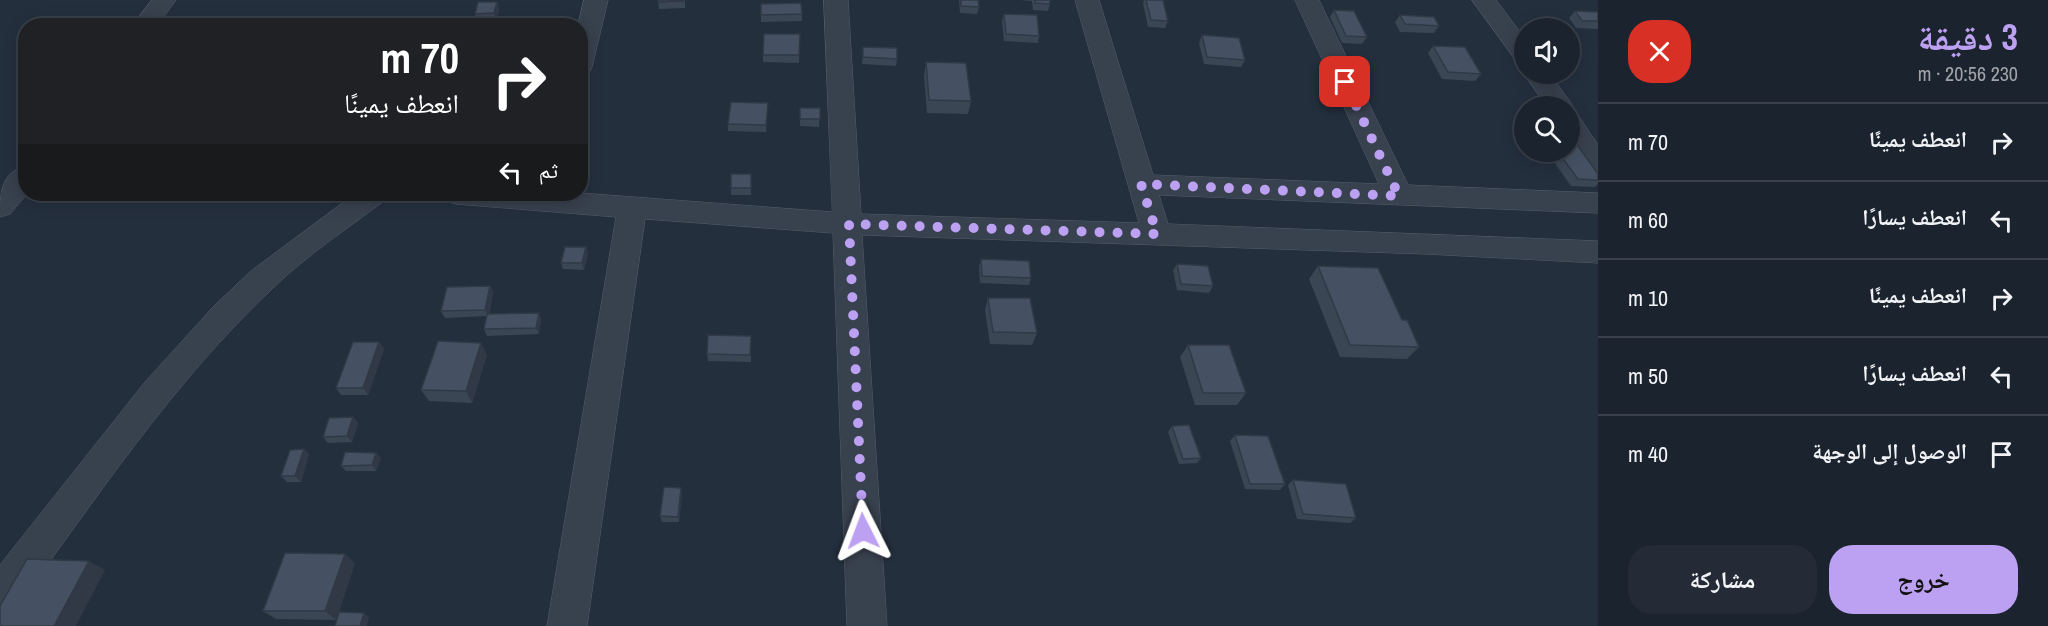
<!DOCTYPE html>
<html lang="ar">
<head>
<meta charset="utf-8">
<style>
	:root { --surface:#1b232e; --page:#242b36; --text:#f1f3f6; --muted:#a0a4aa; --line:#39404a; --accent:#bca0f2 }
	body { margin:0; font-family:"Archivo Narrow","Noto Naskh Arabic",sans-serif; background:var(--page); color:var(--text); direction:rtl; height:100vh; display:flex; flex-direction:column; font-size:22px; white-space:nowrap }
	* { box-sizing:border-box; margin:0 }
	p { font-size:20px; color:var(--muted) }
	.icon { flex:none; width:33px; height:33px; fill:none; stroke:currentColor; stroke-width:2; stroke-linecap:round; stroke-linejoin:round }
	.map { position:relative; flex:1; overflow:hidden; direction:ltr }
	.drawer { display:flex; flex-direction:column; background:var(--surface); width:450px }
	.drawer>* { flex:none }
	.banner { position:absolute; left:18px; top:18px; width:570px; height:183px; border-radius:24px; box-shadow:0 3px 15px #0003,0 0 0 2px var(--line); direction:rtl; background:#202124; color:#fff; overflow:hidden }
	.buttons { position:absolute; left:1514px; top:18px; display:grid; gap:12px }
	.buttons a { display:grid; place-items:center; width:66px; height:66px; border-radius:50%; background:var(--surface); box-shadow:0 3px 15px #0003,0 0 0 2px var(--line); font-size:30px }
	.pin { position:absolute; display:grid; place-items:center; width:51px; height:51px; color:#fff; margin:-26px; border-radius:12px; box-shadow:0 3px 9px #0006 }
	.me { position:absolute; width:66px; margin:-33px; rotate:357deg; stroke-linejoin:round; filter:drop-shadow(0 0 4px #0008) }
	.turn { display:flex; align-items:center; gap:21px; height:126px; padding:0 30px; font-size:27px }
	.turn .icon { width:78px; height:78px; stroke-width:2.5 }
	.turn b { display:block; font-size:42px; line-height:51px }
	.then { display:flex; align-items:center; height:57px; padding:0 30px; background:#0003; gap:12px; font-size:22px }
	.round { display:grid; place-items:center; flex:none; width:63px; height:63px; border-radius:24px; background:var(--page) }
	.head { display:flex; align-items:center; justify-content:space-between; height:102px; padding:0 30px }
	h1 { font-size:36px; font-weight:800; line-height:45px; color:var(--accent) }
	.action { display:flex; gap:12px; margin-top:auto; padding:12px 30px }
	.action a { flex:1; height:69px; border-radius:24px; background:var(--accent); color:#111; font-size:24px; font-weight:800; line-height:69px; text-align:center }
	.action a+a { background:var(--page); color:var(--text) }
	ul { padding:0; list-style:none }
	li { display:flex; align-items:center; gap:18px; height:78px; padding:0 30px; border-top:2px solid var(--line) }
	li div { flex:1 }
	li b { display:block; font-size:22px }
	li em { font-style:normal }
	main { display:flex; flex:1; min-height:0 }
	.map>svg:first-child { display:block }
</style>
</head>
<body>
<main>
<section class="drawer">
<div class="head"><div><h1>3 دقيقة</h1><p>230 m · 20:56</p></div><a class="round" style="background:#d93025;color:#fff"><svg class="icon" aria-label="close" viewBox="0 0 24 24"><path d="M6 6l12 12M18 6L6 18"/></svg></a></div>
<ul>
<li><svg class="icon" aria-label="right" viewBox="0 0 24 24"><path d="M7 20v-9h11M14 6l5 5-5 5"/></svg><div><b>انعطف يمينًا</b></div><em>70 m</em></li>
<li><svg class="icon" aria-label="left" viewBox="0 0 24 24"><path d="M17 20v-9H6M10 6l-5 5 5 5"/></svg><div><b>انعطف يسارًا</b></div><em>60 m</em></li>
<li><svg class="icon" aria-label="right" viewBox="0 0 24 24"><path d="M7 20v-9h11M14 6l5 5-5 5"/></svg><div><b>انعطف يمينًا</b></div><em>10 m</em></li>
<li><svg class="icon" aria-label="left" viewBox="0 0 24 24"><path d="M17 20v-9H6M10 6l-5 5 5 5"/></svg><div><b>انعطف يسارًا</b></div><em>50 m</em></li>
<li><svg class="icon" aria-label="arrive" viewBox="0 0 24 24"><path d="M6 21V4h12l-3 4 3 4H6"/></svg><div><b>الوصول إلى الوجهة</b></div><em>40 m</em></li>
</ul>
<div class="action"><a>خروج</a><a>مشاركة</a></div>
</section>
<div class="map">
<svg width="1598" height="626" viewBox="0 0 1598 626">
	<rect width="100%" height="100%" fill="#242f3e"/>
	<g fill="none" stroke-linecap="round" stroke-linejoin="round">
		<g stroke="#565f6c" stroke-width="1">
			<g id="minor">
				<polygon points="152,0 176,0 157,26 132,26"/>
				<polygon points="584,0 608,0 592,67 589,73 580,75 580,26 578,26"/>
				<polygon points="824,0 848,0 861,214 1139,223 1075,0 1099,0 1153,175 1379,184 1295,0 1319,0 1408,185 1598,193 1598,213 1159,195 1168,224 1598,241 1598,263 1426,254 862,235 887,626 847,626 833,233 645,219 587,626 547,626 616,217 456,204 446,201 442,194 580,193 832,212"/>
				<polygon points="1472,0 1496,0 1524,37 1524,62 1515,59"/>
				<polygon points="1524,74 1550,74 1573,106 1569,112 1569,106 1547,106"/>
				<polygon points="1569,112 1578,115 1598,145 1598,176 1588,173 1569,142"/>
				<path d="M26 165 27 194 10 214 0 217C0 194 0 173 26 165Z"/>
				<path d="M355 194H388L384 201C347 229 307 255 273 288 172 383 95 500 14 611L0 616V565L145 382 214 306 251 271Z"/>
			</g>
		</g>
		<use href="#minor" fill="#38414e" fill-rule="evenodd"/>
	</g>
	<g fill="#3b4654">
		<polygon points="658,0 685,0 685,8 659,9"/>
		<polygon points="959,0 978,0 979,7 977,14 960,13"/>
		<polygon points="1020,0 1050,0 1050,4 1048,11 1033,10 1032,1"/>
		<polygon points="1144,0 1163,0 1168,21 1165,28 1148,27 1143,3"/>
		<polygon points="497,2 499,9 497,20 477,21 475,14"/>
		<polygon points="761,4 802,14 802,21 761,22"/>
		<polygon points="1334,10 1367,37 1362,44 1342,43 1330,17"/>
		<polygon points="1575,11 1598,12 1598,29 1576,28 1569,18"/>
		<polygon points="1004,14 1039,36 1038,43 1004,41 1002,21"/>
		<polygon points="1400,15 1439,26 1434,33 1400,32 1395,22"/>
		<polygon points="800,34 799,63 763,62 763,55"/>
		<polygon points="1202,35 1245,60 1241,67 1204,64 1199,43"/>
		<polygon points="1433,46 1481,74 1475,81 1442,79 1428,53"/>
		<polygon points="863,47 897,59 896,66 862,64"/>
		<polygon points="926,62 971,101 968,114 927,113 924,76"/>
		<polygon points="768,103 766,132 728,131 728,124"/>
		<polygon points="800,108 820,108 819,127 800,126"/>
		<polygon points="1547,152 1569,152 1598,174 1598,184 1595,187 1571,186"/>
		<polygon points="751,174 751,195 731,195 731,188"/>
		<polygon points="586,247 588,254 584,270 563,269 561,263"/>
		<polygon points="981,259 1031,278 1029,285 980,283 979,266"/>
		<polygon points="1177,264 1213,286 1209,293 1177,290 1173,270"/>
		<polygon points="1318,266 1402,320 1419,347 1407,359 1340,357 1309,279"/>
		<polygon points="490,286 493,293 489,314 539,313 541,319 539,334 487,336 484,329 487,316 445,318 441,311"/>
		<polygon points="988,298 1037,333 1032,345 990,344 985,310"/>
		<polygon points="751,336 751,362 708,361 707,354"/>
		<polygon points="379,342 384,349 368,395 341,395 336,388"/>
		<polygon points="1188,345 1246,393 1237,405 1195,405 1180,357"/>
		<polygon points="487,355 472,403 429,401 421,390"/>
		<polygon points="353,417 358,423 352,442 328,443 323,437"/>
		<polygon points="1172,426 1201,458 1197,463 1179,464 1168,432"/>
		<polygon points="1235,435 1285,484 1280,490 1245,489 1230,441"/>
		<polygon points="304,449 309,454 301,482 287,482 281,476"/>
		<polygon points="381,458 376,471 346,471 341,466"/>
		<polygon points="1293,480 1356,518 1350,523 1297,519 1288,485"/>
		<polygon points="681,488 682,493 679,522 662,522 660,516"/>
		<polygon points="355,563 336,620 276,619 263,611"/>
	</g>
	<g fill="#303945">
		<polygon points="497,2 499,9 497,20 494,13"/>
		<polygon points="586,247 588,254 584,270 582,263"/>
		<polygon points="490,286 493,293 488,316 485,310"/>
		<polygon points="539,313 541,319 539,334 536,328"/>
		<polygon points="379,342 384,349 368,395 363,388"/>
		<polygon points="481,343 487,355 472,403 466,391"/>
		<polygon points="353,417 358,423 352,442 347,436"/>
		<polygon points="304,449 309,454 301,482 295,476"/>
		<polygon points="376,453 381,458 376,471 372,465"/>
		<polygon points="681,488 682,493 679,522 678,517"/>
		<polygon points="345,554 355,563 336,620 325,611"/>
		<polygon points="89,561 105,570 76,626 54,626"/>
		<polygon points="364,613 369,617 367,626 360,626"/>
	</g>
	<g fill="#455162" stroke="#303945" stroke-width="1.5">
		<polygon points="658,0 684,0 684,1 658,2"/>
		<polygon points="961,0 978,0 979,7 961,6"/>
		<polygon points="1035,0 1050,0 1050,4 1035,3"/>
		<polygon points="1146,0 1163,0 1168,21 1151,20"/>
		<polygon points="478,2 497,2 494,13 475,14"/>
		<polygon points="801,3 802,14 761,15 761,4"/>
		<polygon points="1334,10 1354,11 1367,37 1346,36"/>
		<polygon points="1575,11 1598,12 1598,21 1582,21"/>
		<polygon points="1004,14 1037,15 1039,36 1006,34"/>
		<polygon points="1400,15 1434,17 1439,26 1405,24"/>
		<polygon points="182,21 199,22 196,26 178,26"/>
		<polygon points="225,23 255,24 254,26 223,26"/>
		<polygon points="764,34 800,34 799,55 763,55"/>
		<polygon points="1202,35 1239,38 1245,60 1207,57"/>
		<polygon points="1433,46 1465,47 1481,74 1448,72"/>
		<polygon points="863,47 897,48 897,59 863,57"/>
		<polygon points="926,62 966,63 971,101 929,100"/>
		<polygon points="731,102 768,103 766,125 728,124"/>
		<rect x="800" y="108" width="20" height="11"/>
		<polygon points="1569,139 1573,139 1598,174 1598,180 1578,179 1558,152 1569,152"/>
		<rect x="731" y="174" width="20" height="14"/>
		<polygon points="565,247 586,247 582,263 561,263"/>
		<polygon points="981,259 1029,261 1031,278 982,276"/>
		<polygon points="1177,264 1208,266 1213,286 1181,284"/>
		<polygon points="1318,266 1378,268 1402,320 1407,320 1419,347 1350,345"/>
		<polygon points="490,286 485,310 441,311 447,287"/>
		<polygon points="988,298 1030,298 1037,333 993,332"/>
		<polygon points="539,313 536,328 484,329 487,314"/>
		<polygon points="708,335 751,336 750,355 707,354"/>
		<polygon points="438,341 481,343 466,391 421,390"/>
		<polygon points="353,342 379,342 363,388 336,388"/>
		<polygon points="1188,345 1229,345 1246,393 1203,393"/>
		<polygon points="353,417 347,436 323,437 329,418"/>
		<polygon points="1189,425 1201,458 1183,459 1172,426"/>
		<polygon points="1235,435 1268,436 1285,484 1250,484"/>
		<polygon points="304,449 295,476 281,476 290,450"/>
		<polygon points="345,452 376,453 372,465 341,466"/>
		<polygon points="1293,480 1346,484 1356,518 1303,514"/>
		<polygon points="664,487 681,488 678,517 660,516"/>
		<polygon points="285,553 345,554 325,611 263,611"/>
		<polygon points="27,559 89,561 54,626 0,626 0,606"/>
		<polygon points="339,612 364,613 360,626 335,626"/>
	</g>
	<g fill="none" stroke-linecap="round" stroke-linejoin="round">
		<polyline stroke="#bca0f2" stroke-width="10" stroke-dasharray="0 18" points="863,531 849,224 1157,234 1141,184 1399,196 1345,82"/>
	</g>
</svg>
<div class="buttons">
<a><svg class="icon" aria-label="sound" viewBox="0 0 24 24"><path d="M4 9h4l5-4v14l-5-4H4zM17 9q2 3 0 6"/></svg></a>
<a><svg class="icon" aria-label="search" viewBox="0 0 24 24"><circle cx="10" cy="10" r="6"/><path d="M15 15l6 6"/></svg></a>
</div>
<div class="pin" style="left:1345px;top:82px;background:#d93025"><svg class="icon" aria-label="arrive" viewBox="0 0 24 24"><path d="M6 21V4h12l-3 4 3 4H6"/></svg></div>
<svg class="me" style="left:863px;top:531px" viewBox="-20 -20 40 40"><path d="M0-17L14 15 0 8-14 15z" fill="#bca0f2" stroke="#fff" stroke-width="4"/></svg>
<div class="banner">
<div class="turn"><svg class="icon" aria-label="right" viewBox="0 0 24 24"><path d="M7 20v-9h11M14 6l5 5-5 5"/></svg><div><b>70 m</b>انعطف يمينًا</div></div>
<div class="then">ثم<svg class="icon" aria-label="left" viewBox="0 0 24 24"><path d="M17 20v-9H6M10 6l-5 5 5 5"/></svg></div>
</div>
</div>
</main>
</body>
</html>
